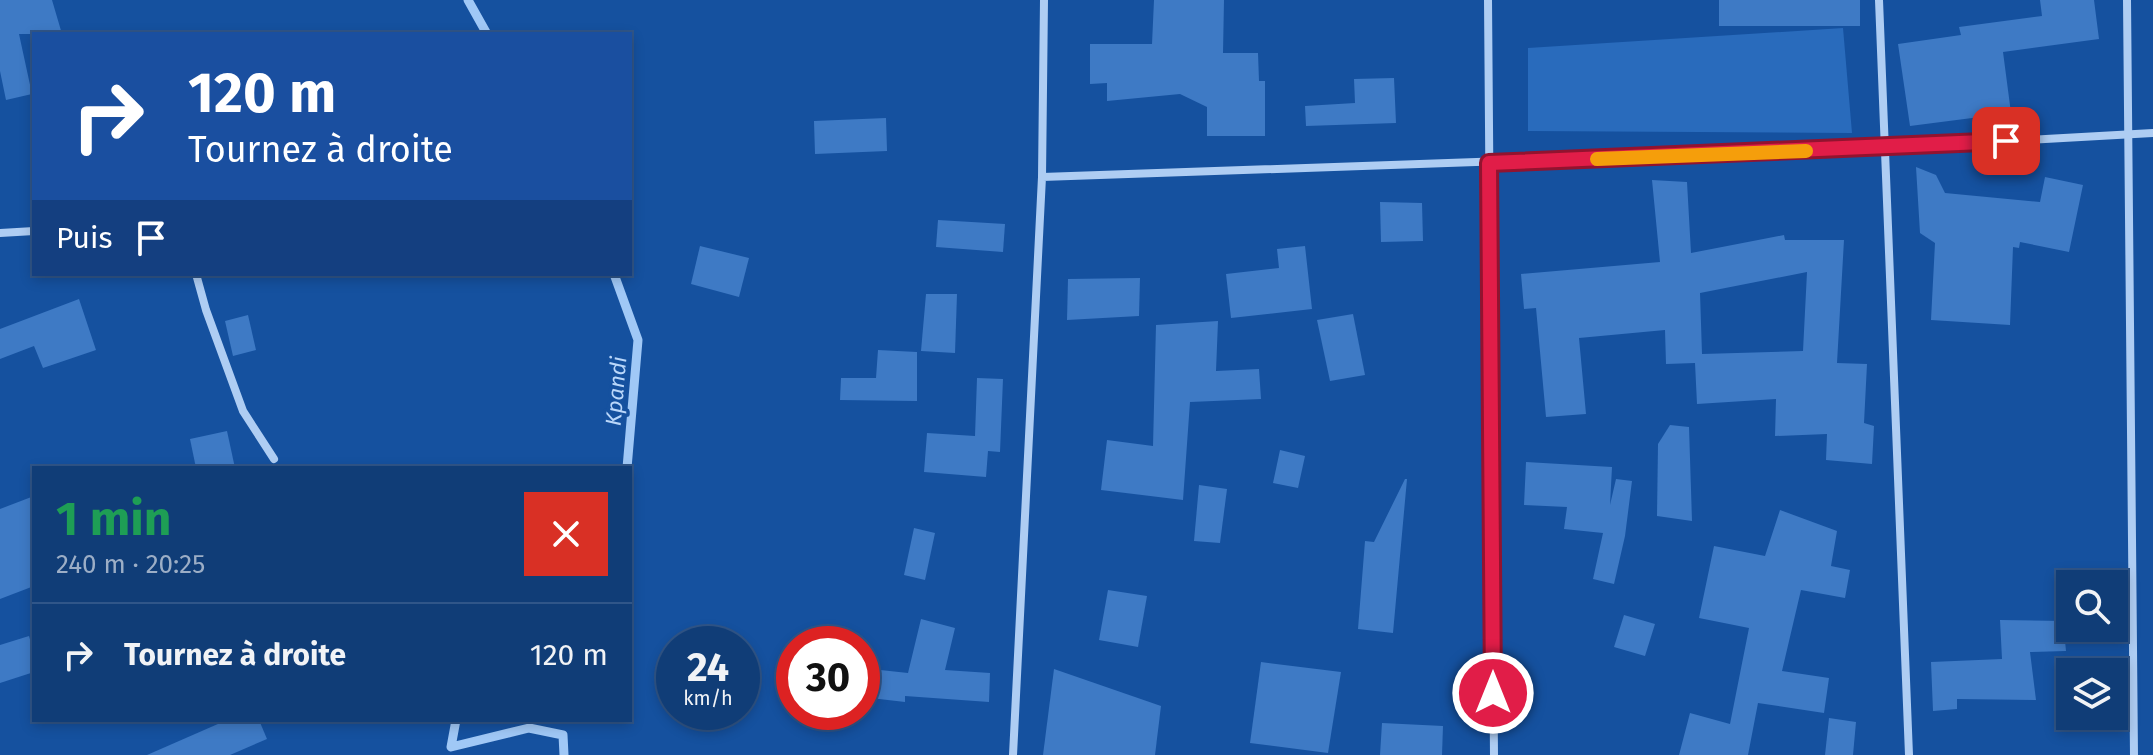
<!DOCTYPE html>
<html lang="fr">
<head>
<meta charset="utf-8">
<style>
	:root { --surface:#103d77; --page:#19447c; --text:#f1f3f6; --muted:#9caec6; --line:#305689 }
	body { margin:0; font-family:"Fira Sans",sans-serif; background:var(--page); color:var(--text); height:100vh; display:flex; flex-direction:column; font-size:30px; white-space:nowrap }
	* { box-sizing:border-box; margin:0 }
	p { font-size:26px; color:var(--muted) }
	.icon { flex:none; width:44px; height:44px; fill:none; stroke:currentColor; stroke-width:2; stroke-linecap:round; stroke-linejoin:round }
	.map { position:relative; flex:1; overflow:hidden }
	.drawer { position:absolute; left:32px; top:466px; width:600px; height:256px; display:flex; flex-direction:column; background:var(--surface); border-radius:0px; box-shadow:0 4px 12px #0003,0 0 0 2px var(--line) }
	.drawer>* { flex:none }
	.guide { position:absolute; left:32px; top:32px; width:600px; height:244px; border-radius:0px; box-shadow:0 4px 12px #0003,0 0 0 2px var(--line); background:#1a4fa0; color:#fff; overflow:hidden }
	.fabs { position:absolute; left:2056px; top:570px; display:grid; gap:16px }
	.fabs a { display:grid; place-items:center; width:72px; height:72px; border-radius:0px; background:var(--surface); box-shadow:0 4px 12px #0003,0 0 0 2px var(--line); font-size:40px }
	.speed { position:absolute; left:656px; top:626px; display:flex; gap:16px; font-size:40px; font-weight:700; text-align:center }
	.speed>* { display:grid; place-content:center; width:104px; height:104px; border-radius:50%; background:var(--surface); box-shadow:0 4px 12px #0003,0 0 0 2px var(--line); line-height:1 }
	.speed small { font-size:20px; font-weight:400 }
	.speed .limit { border:12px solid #d22; background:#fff; color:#111 }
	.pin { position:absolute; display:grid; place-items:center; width:68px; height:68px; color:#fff; margin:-34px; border-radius:16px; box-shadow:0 4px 12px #0006 }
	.me { position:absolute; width:88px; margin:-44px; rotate:0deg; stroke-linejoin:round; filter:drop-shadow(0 0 6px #0008) }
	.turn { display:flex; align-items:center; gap:28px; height:168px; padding:0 24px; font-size:36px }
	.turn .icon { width:104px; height:104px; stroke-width:2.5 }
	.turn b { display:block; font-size:56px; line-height:68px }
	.then { display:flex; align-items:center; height:76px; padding:0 24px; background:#0003; gap:16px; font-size:30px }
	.round { display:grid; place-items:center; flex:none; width:84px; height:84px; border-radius:0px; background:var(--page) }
	.summary { display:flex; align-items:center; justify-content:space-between; height:136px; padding:0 24px }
	h1 { font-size:48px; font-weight:700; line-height:60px; color:#1e9e55 }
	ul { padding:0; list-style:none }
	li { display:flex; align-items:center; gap:24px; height:104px; padding:0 24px; border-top:2px solid var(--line) }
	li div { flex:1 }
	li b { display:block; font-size:30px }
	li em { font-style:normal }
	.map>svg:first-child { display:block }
</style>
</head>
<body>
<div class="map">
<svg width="2153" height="755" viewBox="0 0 2153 755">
	<rect width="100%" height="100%" fill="#15519f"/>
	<polygon fill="#296bbc" points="1843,28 1852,133 1528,131 1528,48"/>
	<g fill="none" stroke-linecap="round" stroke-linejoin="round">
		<g stroke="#a0c8f6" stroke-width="9">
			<polyline points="468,0 487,34"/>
			<polyline points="614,274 638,340 627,468"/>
			<polyline points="456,720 451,747 529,728 563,735 564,755"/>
		</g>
	</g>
	<g fill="#3e7ac5" fill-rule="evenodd">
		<polygon points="0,0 52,0 62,34 19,34 32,94 6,100 0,71"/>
		<polygon points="1154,0 1224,0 1223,53 1258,53 1259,81 1265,81 1265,136 1207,136 1207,107 1180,94 1107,101 1107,83 1090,84 1090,44 1152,44"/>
		<rect x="1719" y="0" width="141" height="26"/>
		<polygon points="2040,0 2094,0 2099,39 2003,52 2011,113 1910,126 1898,44 1961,35 1959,27 2042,16"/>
		<polygon points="1394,78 1396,123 1306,126 1305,106 1355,103 1354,79"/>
		<polygon points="886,118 887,151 815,154 814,121"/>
		<polygon points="1916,167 1936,175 1945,193 2040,202 2045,177 2083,185 2069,252 2020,242 2019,248 2013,247 2010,325 1931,320 1935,243 1920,233"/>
		<path d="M1652 180 1687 182 1691 253 1784 235 1785 240H1844L1837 363 1867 364 1864 423 1874 426 1872 464 1826 460 1827 434 1775 436 1776 399 1697 404 1695 363 1666 364 1665 330 1579 338 1586 414 1546 417 1536 308 1524 309 1521 274 1660 262ZM1807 272 1803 351 1702 354 1700 293Z"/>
		<polygon points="1380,202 1422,203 1423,241 1381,242"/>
		<polygon points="938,220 1005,224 1003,252 936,247"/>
		<polygon points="700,246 749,258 739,297 691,284"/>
		<polygon points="1305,246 1312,309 1231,318 1226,274 1279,268 1277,249"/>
		<polygon points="1140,278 1139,316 1067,320 1068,279"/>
		<polygon points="926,294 957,294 955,353 921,351"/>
		<polygon points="79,299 96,350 43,368 34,346 0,359 0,329"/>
		<polygon points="1353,314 1365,375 1330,381 1317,320"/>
		<polygon points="248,315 256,350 233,356 225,321"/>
		<polygon points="1218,321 1216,371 1259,369 1261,399 1190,402 1183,500 1101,490 1107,440 1153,446 1156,325"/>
		<polygon points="878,350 917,352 917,401 840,400 841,378 876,378"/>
		<polygon points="977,378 1003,379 1000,452 988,451 986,477 924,472 927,433 975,436"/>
		<polygon points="1670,425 1689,427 1692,521 1657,516 1658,444"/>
		<polygon points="227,431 235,468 196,468 190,439"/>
		<polygon points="1280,450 1305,456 1298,488 1273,483"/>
		<polygon points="1526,462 1612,467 1610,505 1616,479 1632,481 1625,536 1614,584 1593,579 1603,533 1564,529 1567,507 1524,505"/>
		<polygon points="1405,479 1407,479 1393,633 1358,629 1365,541 1374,542"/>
		<polygon points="1199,485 1227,489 1220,543 1194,541"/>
		<polygon points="34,496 34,586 0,599 0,509"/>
		<polygon points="1780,510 1837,531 1831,566 1850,570 1845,598 1801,590 1782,671 1829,678 1824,713 1758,703 1748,755 1679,755 1690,713 1730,724 1749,628 1699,618 1714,546 1765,556"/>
		<polygon points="914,528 935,533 925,580 904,575"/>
		<polygon points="1108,590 1147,596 1138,647 1099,640"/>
		<polygon points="1624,615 1655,624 1645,656 1614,647"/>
		<polygon points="921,619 955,628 945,670 990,673 989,702 905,696 905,702 862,697 862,668 908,673"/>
		<polygon points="2000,620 2063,621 2066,651 2030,652 2036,700 1957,699 1957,709 1933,711 1931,662 2002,659"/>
		<polygon points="29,636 34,653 34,672 0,683 0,645"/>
		<polygon points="1261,662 1341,672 1328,753 1250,743"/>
		<polygon points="1054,669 1161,706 1155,755 1043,755"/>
		<polygon points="1829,718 1856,722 1853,755 1825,755"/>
		<polygon points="227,720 259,720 267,739 230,755 147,755"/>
		<polygon points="1382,723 1443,726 1442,755 1380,755"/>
	</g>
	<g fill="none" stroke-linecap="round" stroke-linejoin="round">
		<g stroke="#aecdf3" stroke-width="8">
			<polyline points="1488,0 1494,755"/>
			<polyline points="1879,0 1909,755"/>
			<polyline points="2127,0 2134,755"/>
			<polyline points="1042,177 1044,0"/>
			<polyline points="0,233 34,231"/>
			<polyline points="196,274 206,310 243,411 274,459"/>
			<polyline points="1013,755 1042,177 1884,148 2153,133"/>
		</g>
	</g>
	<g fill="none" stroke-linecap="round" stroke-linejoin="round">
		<g stroke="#92132f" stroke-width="20">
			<polyline id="route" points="1493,693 1489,163 2006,141"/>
		</g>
		<use href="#route" stroke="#e11d48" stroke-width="14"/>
		<polyline stroke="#f59e0b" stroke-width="14" points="1597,159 1806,151"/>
	</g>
	<g text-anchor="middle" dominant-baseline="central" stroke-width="7" stroke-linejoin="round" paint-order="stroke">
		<g font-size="22" font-style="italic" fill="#bad7fa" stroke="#15519f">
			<text transform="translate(616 391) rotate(-85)">Kpandi</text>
		</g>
	</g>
</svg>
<div class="fabs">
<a><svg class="icon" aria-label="search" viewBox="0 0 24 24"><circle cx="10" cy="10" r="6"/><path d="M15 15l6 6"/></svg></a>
<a><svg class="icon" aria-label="layers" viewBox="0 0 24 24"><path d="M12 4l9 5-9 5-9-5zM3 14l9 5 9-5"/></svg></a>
</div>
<div class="speed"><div>24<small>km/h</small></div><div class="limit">30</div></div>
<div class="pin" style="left:2006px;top:141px;background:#d93025"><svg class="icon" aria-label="arrive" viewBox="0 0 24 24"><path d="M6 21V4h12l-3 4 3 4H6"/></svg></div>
<svg class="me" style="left:1493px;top:693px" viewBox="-20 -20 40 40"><circle r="17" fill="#e11d48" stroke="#fff" stroke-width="3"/><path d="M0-11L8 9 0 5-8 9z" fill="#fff"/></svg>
<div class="guide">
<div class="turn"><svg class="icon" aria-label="right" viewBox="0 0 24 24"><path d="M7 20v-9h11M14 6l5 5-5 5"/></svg><div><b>120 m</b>Tournez à droite</div></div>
<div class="then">Puis<svg class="icon" aria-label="arrive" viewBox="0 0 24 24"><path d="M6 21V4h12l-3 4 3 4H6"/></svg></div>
</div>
<section class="drawer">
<div class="summary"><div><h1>1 min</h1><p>240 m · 20:25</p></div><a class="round" style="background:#d93025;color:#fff"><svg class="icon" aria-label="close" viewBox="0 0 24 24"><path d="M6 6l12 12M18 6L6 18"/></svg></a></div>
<ul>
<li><svg class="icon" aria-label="right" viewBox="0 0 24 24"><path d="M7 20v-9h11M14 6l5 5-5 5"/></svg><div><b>Tournez à droite</b></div><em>120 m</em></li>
</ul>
</section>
</div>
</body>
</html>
